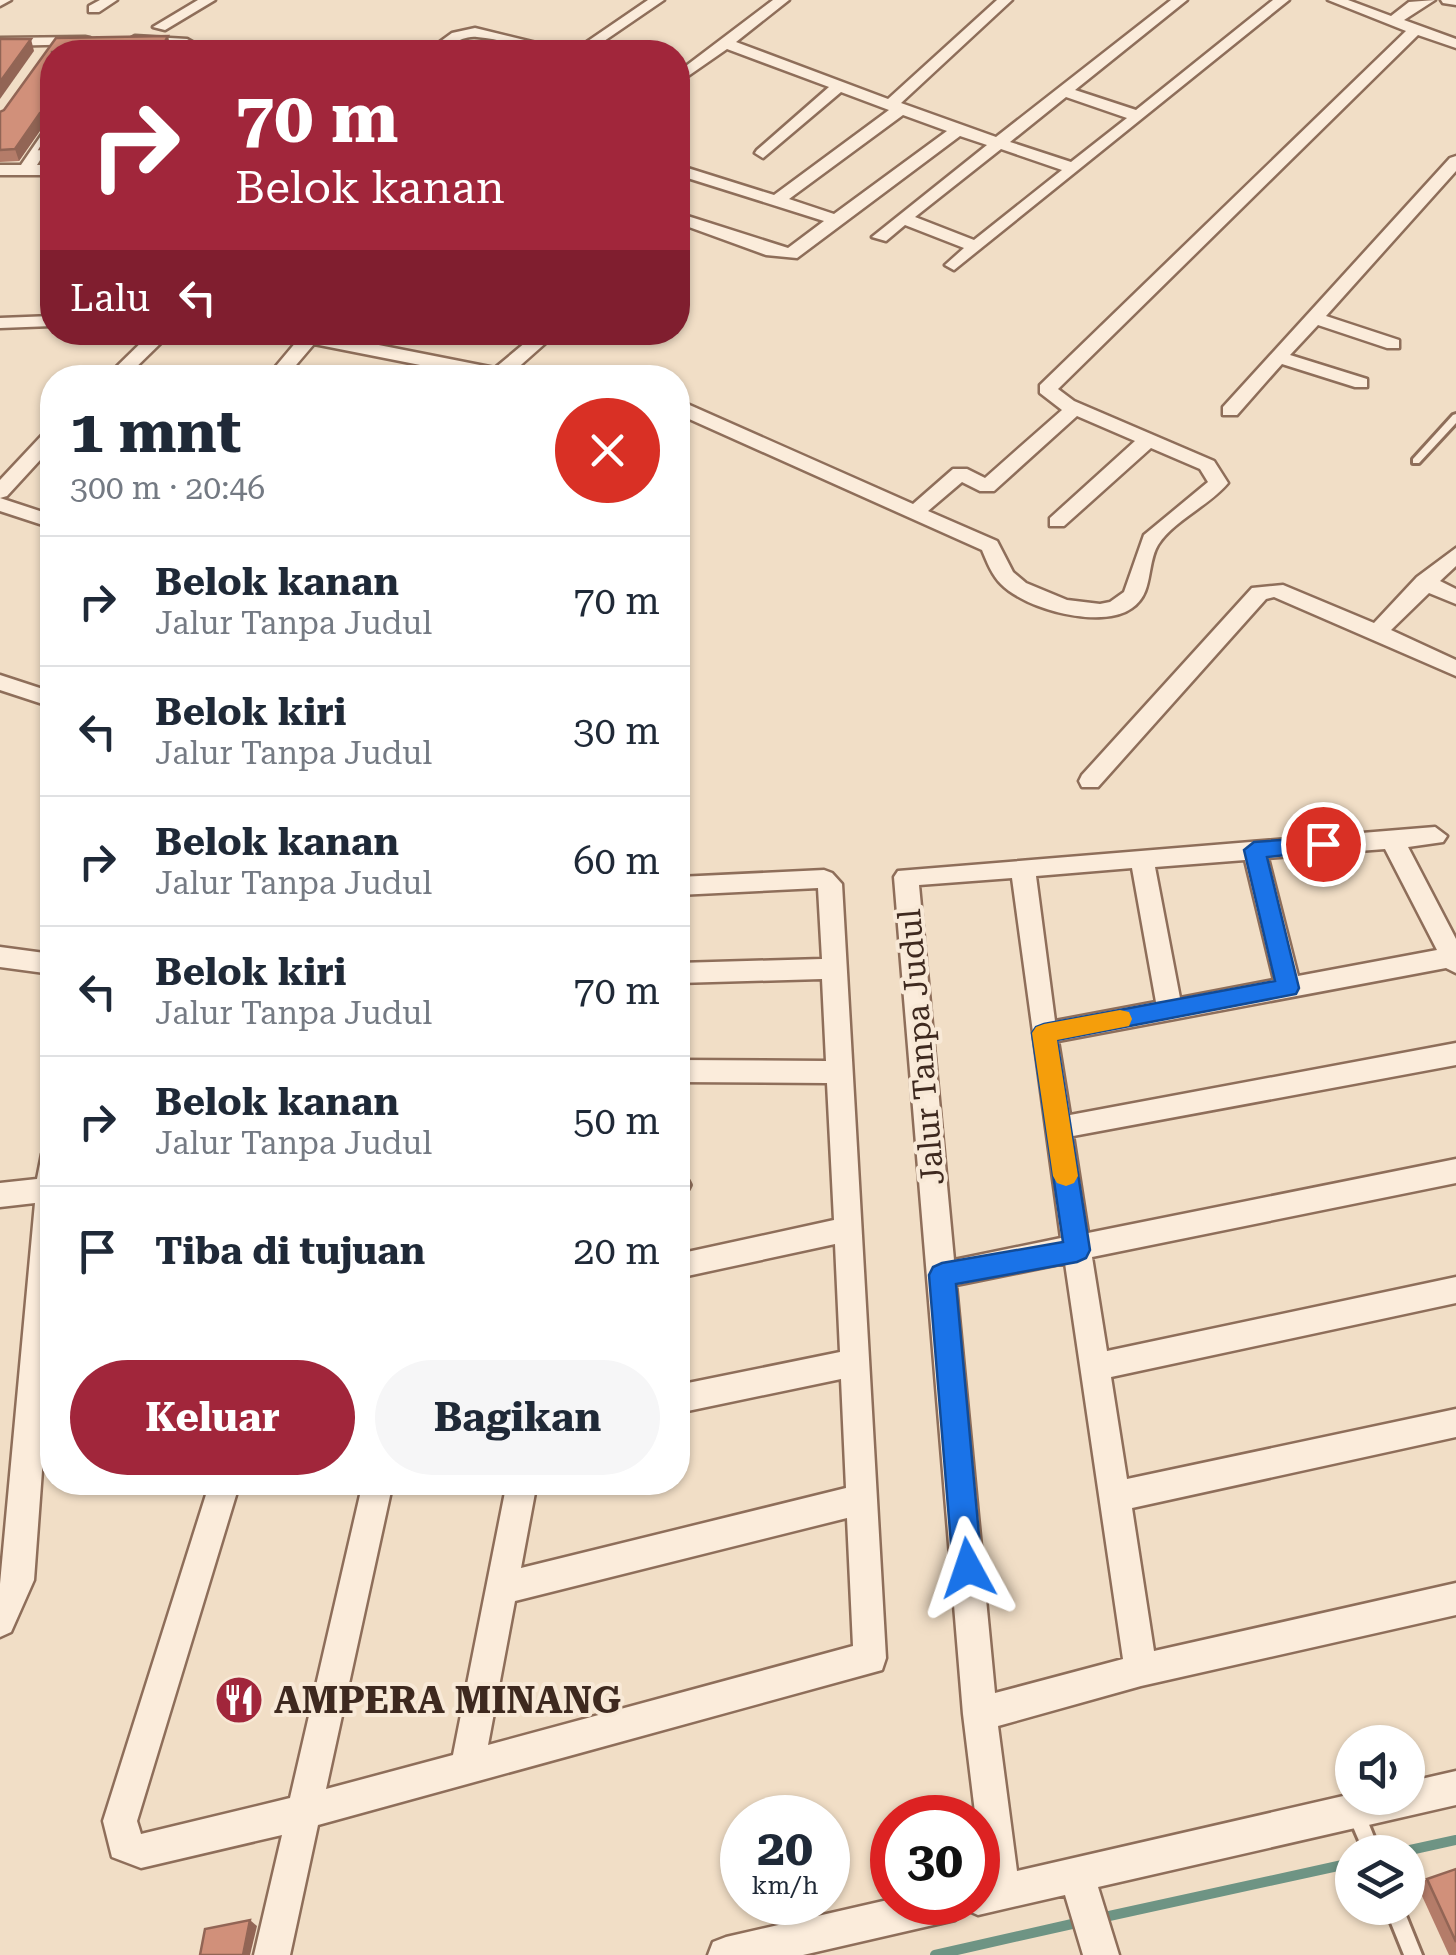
<!DOCTYPE html>
<html lang="id">
<head>
<meta charset="utf-8">
<style>
	:root { --surface:#fff; --page:#f6f6f7; --text:#1f2937; --muted:#747a83; --line:#e0e1e3; --accent:#a1263b }
	body { margin:0; font-family:"Roboto Serif",serif; background:var(--page); color:var(--text); height:100vh; display:flex; flex-direction:column; font-size:38px; white-space:nowrap }
	* { box-sizing:border-box; margin:0 }
	p { font-size:32px; color:var(--muted) }
	.icon { flex:none; width:55px; height:55px; fill:none; stroke:currentColor; stroke-width:2; stroke-linecap:round; stroke-linejoin:round }
	.map { position:relative; flex:1; overflow:hidden }
	.sheet { position:absolute; left:40px; top:365px; width:650px; height:1130px; display:flex; flex-direction:column; background:var(--surface); border-radius:40px; box-shadow:0 2px 8px #0004 }
	.sheet>* { flex:none }
	.banner { position:absolute; left:40px; top:40px; width:650px; height:305px; border-radius:40px; box-shadow:0 2px 8px #0004; background:#a1263b; color:#fff; overflow:hidden }
	.buttons { position:absolute; left:1335px; top:1725px; display:grid; gap:20px }
	.buttons a { display:grid; place-items:center; width:90px; height:90px; border-radius:50%; background:var(--surface); box-shadow:0 2px 8px #0004; font-size:50px }
	.speed { position:absolute; left:720px; top:1795px; display:flex; gap:20px; font-size:50px; font-weight:700; text-align:center }
	.speed>* { display:grid; place-content:center; width:130px; height:130px; border-radius:50%; background:var(--surface); box-shadow:0 2px 8px #0004; line-height:1 }
	.speed small { font-size:25px; font-weight:400 }
	.speed .limit { border:15px solid #d22; background:#fff; color:#111 }
	.pin { position:absolute; display:grid; place-items:center; width:85px; height:85px; color:#fff; margin:-42px; border:5px solid #fff; border-radius:50%; box-shadow:0 2px 10px #0007 }
	.me { position:absolute; width:110px; margin:-55px; rotate:355deg; stroke-linejoin:round; filter:drop-shadow(0 0 8px #0008) }
	.turn { display:flex; align-items:center; gap:35px; height:210px; padding:0 30px; font-size:45px }
	.turn .icon { width:130px; height:130px; stroke-width:2.5 }
	.turn b { display:block; font-size:70px; line-height:85px }
	.then { display:flex; align-items:center; height:95px; padding:0 30px; background:#0003; gap:20px; font-size:38px }
	.round { display:grid; place-items:center; flex:none; width:105px; height:105px; border-radius:52px; background:var(--page) }
	.summary { display:flex; align-items:center; justify-content:space-between; height:170px; padding:0 30px }
	h1 { font-size:60px; font-weight:700; line-height:75px }
	.action { display:flex; gap:20px; margin-top:auto; padding:20px 30px }
	.action a { flex:1; height:115px; border-radius:60px; background:var(--accent); color:#fff; font-size:40px; font-weight:700; line-height:115px; text-align:center }
	.action a+a { background:var(--page); color:var(--text) }
	ul { padding:0; list-style:none }
	li { display:flex; align-items:center; gap:30px; height:130px; padding:0 30px; border-top:2px solid var(--line) }
	li div { flex:1 }
	li b { display:block; font-size:38px }
	li em { font-style:normal }
	.map>svg:first-child { display:block }
</style>
</head>
<body>
<div class="map">
<svg width="1456" height="1955" viewBox="0 0 1456 1955">
	<rect width="100%" height="100%" fill="#f1dec6"/>
	<g fill="none" stroke-linecap="round" stroke-linejoin="round">
		<g stroke="#6e9484" stroke-width="10">
			<polyline points="1401,1852 1456,1840"/>
			<polyline points="1100,1918 1347,1864"/>
			<polyline points="935,1955 1081,1922"/>
		</g>
		<g stroke="#8e6e5a" stroke-width="6">
			<g id="lane">
				<polygon points="1456,414 1456,423 1419,463 1413,463 1413,459 1453,415"/>
				<polygon points="678,1179 688,1181 690,1185 688,1189 678,1191"/>
				<polygon points="1356,1804 1362,1807 1380,1852 1364,1852 1347,1813 1350,1807"/>
				<polygon points="1385,1908 1403,1908 1422,1955 1404,1955"/>
			</g>
		</g>
		<g stroke="#8e6e5a" stroke-width="5">
			<g id="street">
				<polygon points="0,0 11,0 0,6"/>
				<polygon points="100,0 117,0 99,12 89,12 89,6"/>
				<polygon points="198,0 215,0 165,30 153,27"/>
				<polygon points="648,0 664,0 588,52 572,52"/>
				<path d="M773 0H789L736 42 888 99 997 0H1012L901 103 996 137 1171 0H1187L1075 90 1136 110 1273 0H1289L954 270 945 265 964 248 905 225 886 241 872 237 987 145 960 136 797 258 766 255 678 223V213L788 248 824 221 678 175V165L774 195 889 110 841 92 763 158 755 153 757 150 829 87 727 49 678 83V72ZM1066 97 1127 118 1071 162 1010 142ZM903 115 947 131 834 214 789 199ZM1001 149 1062 170 974 240 915 217Z"/>
				<path d="M1328 0H1348L1391 16 1409 2 1435 0 1404 20 1456 39V48L1418 35 1058 389 1074 401 1214 461 1228 483C1209 506 1174 520 1158 545 1146 565 1154 593 1132 608 1102 630 1025 609 1001 584 992 575 987 562 982 550L678 414V402L685 403 913 504 953 469H967L985 478 1062 410 1040 393V385L1406 31ZM1077 416 1135 441 1050 518V526H1064L1151 448 1200 469 1208 482 1144 535 1124 592 1110 602 1100 604 1067 600 1026 583 1013 572 997 541 928 511 962 482 980 491H994Z"/>
				<polygon points="1441,0 1456,0 1456,5 1443,3"/>
				<path d="M475 28 561 49 563 52C533 54 507 39 477 37 457 35 448 53 426 52L452 33Z"/>
				<polygon points="135,36 187,39 194,43 192,52 178,52 179,47 130,43 128,40"/>
				<polygon points="85,37 90,38 90,44 0,46 0,38"/>
				<polygon points="52,125 52,141 37,165 52,165 52,175 0,175 0,165 21,165 47,127"/>
				<polygon points="1456,156 1456,171 1326,316 1399,340 1399,348 1387,348 1318,325 1290,355 1367,379 1367,387 1355,387 1282,364 1237,415 1223,415 1223,407 1450,158"/>
				<polygon points="52,316 52,326 0,328 0,318"/>
				<polygon points="152,332 172,332 125,378 105,378"/>
				<polygon points="272,332 313,332 495,368 538,332 558,332 513,372 526,378 486,378 314,344 285,378 266,378 297,341"/>
				<polygon points="52,430 52,447 7,496 0,498 52,515 52,528 0,511 0,480 45,432"/>
				<polygon points="1456,548 1456,566 1440,581 1456,589 1456,604 1429,593 1391,630 1456,660 1456,676 1274,597 1266,599 1098,787 1082,787 1079,781 1082,775 1252,588 1283,585 1374,623 1417,577"/>
				<polygon points="0,675 52,692 52,707 0,690"/>
				<path d="M1435 827 1447 836 1443 842 1408 847 1456 939V973L1446 968 1058 1041 1070 1115 1456 1043V1065L1073 1136 1088 1233 1456 1159V1183L1092 1257 1107 1351 1456 1277V1303L1111 1377 1127 1479 1456 1409V1437L1132 1508 1154 1651 1456 1583V1615L1141 1686 998 1726 1017 1871 1352 1794V1798H1408V1782L1456 1771V1805L1098 1887 1119 1955H1083L1065 1895 978 1915 969 1911 955 1920 803 1955H708L713 1942 726 1937 892 1899V1902H978V1880L983 1878 963 1714 894 877 898 871ZM1385 849 1437 950 1298 976 1268 858ZM1245 860 1274 980 1180 998 1155 867ZM1132 868 1156 1002 1055 1021 1036 876ZM1012 878 1061 1238 954 1260 919 885ZM1065 1263 1123 1659 995 1693 956 1285Z"/>
				<path d="M824 870 832 873 842 884 886 1658 882 1670 318 1825 290 1955H254L282 1835 141 1868 112 1857 103 1821 210 1482H240L137 1821 141 1834 290 1798 363 1482H393L326 1789 453 1755 507 1482H537L521 1568 846 1488 841 1379 678 1413V1385L840 1352 835 1244 678 1278V1254L834 1220 827 1083 678 1082V1060L826 1061 822 979 678 983V963L822 959 818 888 678 895V877ZM847 1518 853 1646 488 1745 515 1601Z"/>
				<polygon points="0,947 52,954 52,974 0,967"/>
				<polygon points="52,1150 52,1334 34,1580 11,1632 0,1637 0,1584 35,1203 0,1207 0,1183 37,1179 42,1154"/>
			</g>
		</g>
		<use href="#lane" fill="#fbecdb" fill-rule="evenodd"/>
		<use href="#street" fill="#fbecdb" fill-rule="evenodd"/>
	</g>
	<g fill="#b47c69">
		<polygon points="168,36 170,48 168,52 52,52 52,161 44,161 40,149 52,129 51,122 44,125 19,161 0,162 0,112 4,110 56,38"/>
		<polygon points="1456,1869 1456,1955 1449,1955 1417,1885 1427,1879"/>
	</g>
	<g fill="#926555">
		<polygon points="168,36 170,48 168,52 159,52"/>
		<polygon points="31,39 34,51 0,99 0,82"/>
		<polygon points="47,109 51,122 44,125 19,161 15,149 40,113"/>
		<polygon points="250,1920 257,1926 250,1955 243,1955"/>
	</g>
	<g fill="#d1907a" stroke="#926555" stroke-width="2.5">
		<polygon points="168,36 159,52 52,52 52,149 40,149 52,129 52,113 47,109 40,113 15,149 0,150 0,112 4,110 56,38"/>
		<polygon points="0,39 31,39 0,82"/>
		<polygon points="1456,1869 1456,1942 1427,1879"/>
		<polygon points="250,1920 243,1955 200,1955 205,1929"/>
	</g>
	<polygon fill="#1a73e8" stroke="#114b97" stroke-width="2.5" points="1323,837 1331,839 1334,844 1331,850 1267,857 1299,988 1296,994 1057,1040 1090,1250 1086,1258 1077,1262 956,1284 982,1568 978,1578 968,1582 958,1578 953,1568 929,1275 933,1267 942,1263 1063,1242 1032,1033 1036,1027 1044,1024 1275,981 1244,850 1254,842"/>
	<polygon fill="#f59e0b" points="1120,1010 1129,1012 1132,1019 1129,1026 1057,1040 1078,1176 1074,1183 1066,1186 1057,1183 1053,1176 1032,1033 1036,1027 1044,1024"/>
	<defs>
		<g id="restaurant-disc" transform="scale(2.5)"><circle r="9.5" fill="#a1263b" stroke="#f8e9d7"/><path d="M-5-6h1v4h1v-4h1v4h1v-4h1v5L-1.5 .5V6h-2V.5L-5-1ZM5-6V6H3V1.5H1.5Q1.5-4 5-6Z" fill="#fff"/></g>
	</defs>
	<g fill-rule="evenodd">
		<use href="#restaurant-disc" x="239" y="1700"/>
	</g>
	<g text-anchor="middle" dominant-baseline="central" stroke-width="8" stroke-linejoin="round" paint-order="stroke">
		<g font-size="32" fill="#3e291f" stroke="#f8e9d7">
			<text transform="translate(921 1047) rotate(-95)">Jalur Tanpa Judul</text>
		</g>
		<g font-size="38" font-weight="bold" fill="#3e291f" stroke="#f8e9d7" text-anchor="start">
			<text x="274" y="1700">AMPERA MINANG</text>
		</g>
	</g>
</svg>
<div class="buttons">
<a><svg class="icon" aria-label="sound" viewBox="0 0 24 24"><path d="M4 9h4l5-4v14l-5-4H4zM17 9q2 3 0 6"/></svg></a>
<a><svg class="icon" aria-label="layers" viewBox="0 0 24 24"><path d="M12 4l9 5-9 5-9-5zM3 14l9 5 9-5"/></svg></a>
</div>
<div class="speed"><div>20<small>km/h</small></div><div class="limit">30</div></div>
<div class="pin" style="left:1323px;top:844px;background:#d93025"><svg class="icon" aria-label="arrive" viewBox="0 0 24 24"><path d="M6 21V4h12l-3 4 3 4H6"/></svg></div>
<svg class="me" style="left:968px;top:1568px" viewBox="-20 -20 40 40"><path d="M0-17L14 15 0 8-14 15z" fill="#1a73e8" stroke="#fff" stroke-width="4"/></svg>
<div class="banner">
<div class="turn"><svg class="icon" aria-label="right" viewBox="0 0 24 24"><path d="M7 20v-9h11M14 6l5 5-5 5"/></svg><div><b>70 m</b>Belok kanan</div></div>
<div class="then">Lalu<svg class="icon" aria-label="left" viewBox="0 0 24 24"><path d="M17 20v-9H6M10 6l-5 5 5 5"/></svg></div>
</div>
<section class="sheet">
<div class="summary"><div><h1>1 mnt</h1><p>300 m · 20:46</p></div><a class="round" style="background:#d93025;color:#fff"><svg class="icon" aria-label="close" viewBox="0 0 24 24"><path d="M6 6l12 12M18 6L6 18"/></svg></a></div>
<ul>
<li><svg class="icon" aria-label="right" viewBox="0 0 24 24"><path d="M7 20v-9h11M14 6l5 5-5 5"/></svg><div><b>Belok kanan</b><p>Jalur Tanpa Judul</p></div><em>70 m</em></li>
<li><svg class="icon" aria-label="left" viewBox="0 0 24 24"><path d="M17 20v-9H6M10 6l-5 5 5 5"/></svg><div><b>Belok kiri</b><p>Jalur Tanpa Judul</p></div><em>30 m</em></li>
<li><svg class="icon" aria-label="right" viewBox="0 0 24 24"><path d="M7 20v-9h11M14 6l5 5-5 5"/></svg><div><b>Belok kanan</b><p>Jalur Tanpa Judul</p></div><em>60 m</em></li>
<li><svg class="icon" aria-label="left" viewBox="0 0 24 24"><path d="M17 20v-9H6M10 6l-5 5 5 5"/></svg><div><b>Belok kiri</b><p>Jalur Tanpa Judul</p></div><em>70 m</em></li>
<li><svg class="icon" aria-label="right" viewBox="0 0 24 24"><path d="M7 20v-9h11M14 6l5 5-5 5"/></svg><div><b>Belok kanan</b><p>Jalur Tanpa Judul</p></div><em>50 m</em></li>
<li><svg class="icon" aria-label="arrive" viewBox="0 0 24 24"><path d="M6 21V4h12l-3 4 3 4H6"/></svg><div><b>Tiba di tujuan</b></div><em>20 m</em></li>
</ul>
<div class="action"><a>Keluar</a><a>Bagikan</a></div>
</section>
</div>
</body>
</html>
